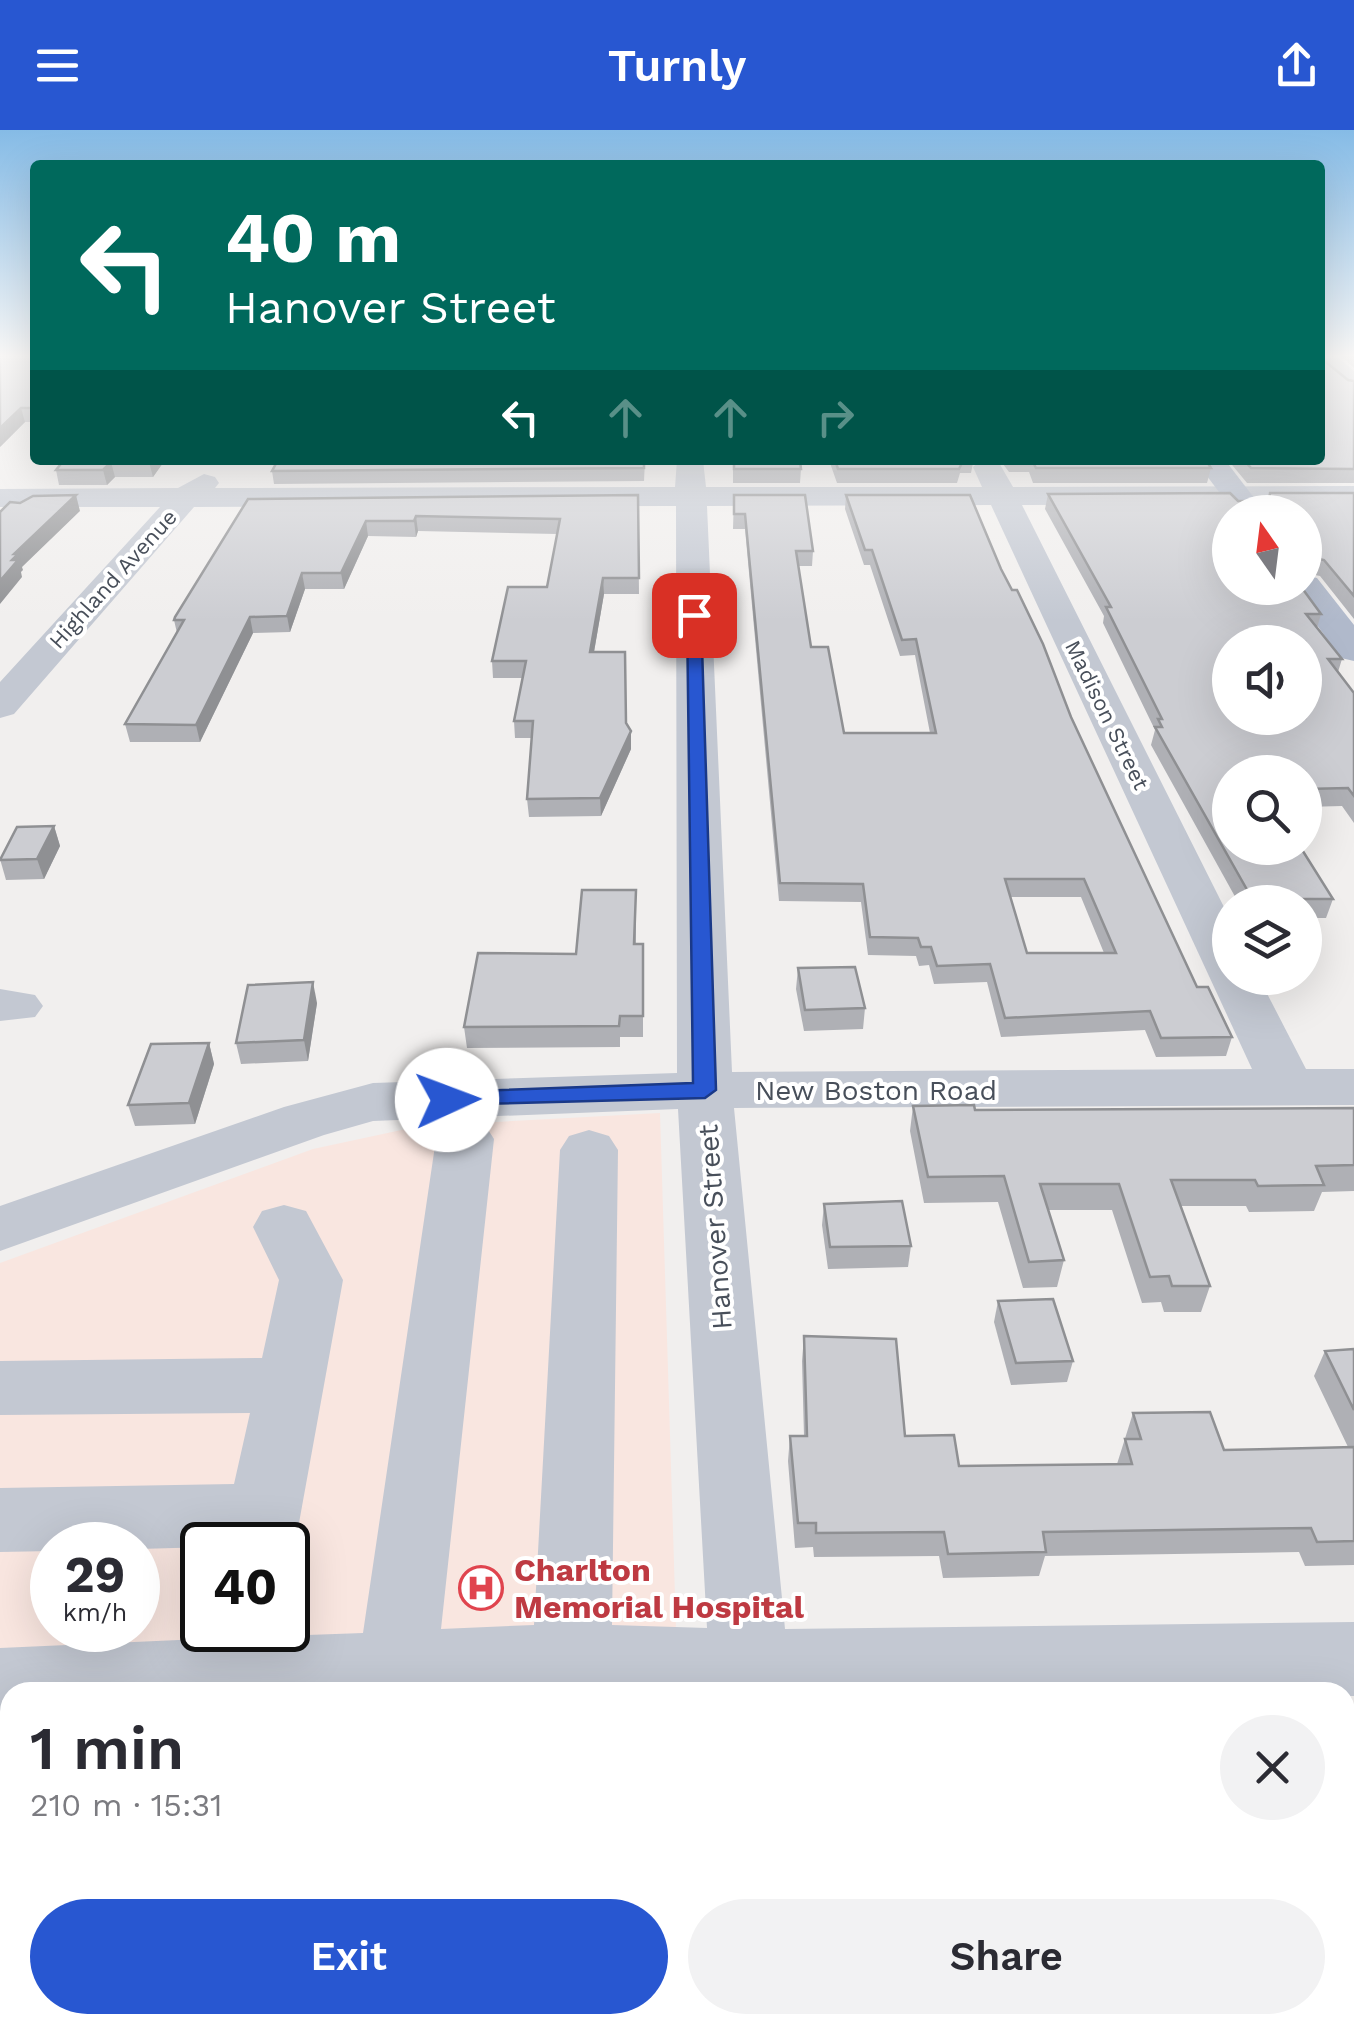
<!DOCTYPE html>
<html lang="en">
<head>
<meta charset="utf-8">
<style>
	:root { --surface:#fff; --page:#f2f2f3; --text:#2b2b33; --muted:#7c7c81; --accent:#2857d1 }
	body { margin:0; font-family:"Work Sans",sans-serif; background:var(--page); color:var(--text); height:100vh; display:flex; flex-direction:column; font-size:38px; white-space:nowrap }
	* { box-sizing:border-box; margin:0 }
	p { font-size:32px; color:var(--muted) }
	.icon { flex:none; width:55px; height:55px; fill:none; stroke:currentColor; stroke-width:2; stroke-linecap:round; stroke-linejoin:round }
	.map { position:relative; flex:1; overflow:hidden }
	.side { position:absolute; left:0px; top:1552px; width:1355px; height:352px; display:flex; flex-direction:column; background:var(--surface); border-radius:30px 30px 0 0; box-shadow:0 10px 40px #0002 }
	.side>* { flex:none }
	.banner { position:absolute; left:30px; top:30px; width:1295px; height:305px; border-radius:10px; box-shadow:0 10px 40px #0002; background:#00695c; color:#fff; overflow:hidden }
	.needle { width:65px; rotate:346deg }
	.controls { position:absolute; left:1212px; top:365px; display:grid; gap:20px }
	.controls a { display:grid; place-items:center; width:110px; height:110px; border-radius:50%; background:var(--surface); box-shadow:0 10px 40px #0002; font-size:50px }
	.speed { position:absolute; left:30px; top:1392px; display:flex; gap:20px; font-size:50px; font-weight:700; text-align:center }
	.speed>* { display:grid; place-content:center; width:130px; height:130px; border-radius:50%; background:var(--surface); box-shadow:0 10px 40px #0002; line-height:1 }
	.speed small { font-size:25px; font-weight:400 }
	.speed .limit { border:5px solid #111; border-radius:15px; background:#fff; color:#111 }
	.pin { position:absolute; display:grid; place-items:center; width:85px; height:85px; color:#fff; margin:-42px; border-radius:20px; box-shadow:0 5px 15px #0006 }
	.me { position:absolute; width:110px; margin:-55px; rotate:88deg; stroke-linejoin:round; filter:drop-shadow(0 0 8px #0008) }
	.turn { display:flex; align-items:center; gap:35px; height:210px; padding:0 30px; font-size:45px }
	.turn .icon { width:130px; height:130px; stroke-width:2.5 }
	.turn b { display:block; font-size:70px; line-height:85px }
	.lanes { display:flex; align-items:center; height:95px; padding:0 30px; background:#0003; justify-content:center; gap:50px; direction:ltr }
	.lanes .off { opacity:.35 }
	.round { display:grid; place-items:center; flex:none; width:105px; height:105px; border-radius:52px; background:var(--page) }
	.head { display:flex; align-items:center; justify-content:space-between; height:170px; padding:0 30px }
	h1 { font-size:60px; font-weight:600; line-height:75px }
	.button { display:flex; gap:20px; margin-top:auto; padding:20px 30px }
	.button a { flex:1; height:115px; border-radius:60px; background:var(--accent); color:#fff; font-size:40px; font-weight:600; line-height:115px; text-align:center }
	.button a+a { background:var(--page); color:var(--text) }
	header { display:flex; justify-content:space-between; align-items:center; height:130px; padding:0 30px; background:var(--accent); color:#fff; font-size:45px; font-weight:600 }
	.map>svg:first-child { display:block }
</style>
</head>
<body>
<header><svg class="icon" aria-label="menu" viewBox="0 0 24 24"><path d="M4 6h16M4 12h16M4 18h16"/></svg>Turnly<svg class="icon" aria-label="share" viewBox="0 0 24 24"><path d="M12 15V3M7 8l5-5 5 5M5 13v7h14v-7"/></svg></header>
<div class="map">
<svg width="1354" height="1904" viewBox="0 0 1354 1904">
	<rect width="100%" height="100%" fill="#f1efee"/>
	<path fill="#f9e6e0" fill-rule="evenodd" d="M660 983 678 1562H10V1895H692L693 1904H0V1133L313 1019 420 996ZM52 1415H138V1500H52ZM202 1415H288V1500H202Z"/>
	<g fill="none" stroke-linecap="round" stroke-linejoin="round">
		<g fill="#c3c8d2" fill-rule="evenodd">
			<polygon points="1320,225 1335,225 1354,241 1354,262 1345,260 1320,238"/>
			<path d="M677 330H703L706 357H982L973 337 981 330 998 331 1013 357 1354 356V374L1022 375 1230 789V848H1259L1306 939H1354V975L734 978 785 1499 1354 1492V1566H1345V1562H10V1594H0V1518L201 1509 203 1500H281L280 1506 363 1503 436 1009 445 995 465 989 485 995 494 1009 441 1499 534 1495 560 1020 569 1006 589 1000 609 1006 618 1020 612 1495 707 1498 678 979 373 991 324 1005 0 1121V1076L284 977 373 953 677 943 676 376 194 377 14 584 0 588V552L160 377H0V359L178 358 204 344 215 347 219 353 215 358 675 357ZM991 375 1252 939 732 942 707 376Z"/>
			<polygon points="0,859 35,865 43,876 35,887 0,891"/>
			<polygon points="284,1075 306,1081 343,1150 295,1415 288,1431 288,1415 138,1419 138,1415 52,1415 52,1421 0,1422 0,1358 234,1354 250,1283 0,1285 0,1231 262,1228 279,1150 253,1097 262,1081"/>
			<polygon points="146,1895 680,1895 680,1902 145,1904"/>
			<polygon points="726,1895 820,1895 821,1904 727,1904"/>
		</g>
		<g fill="#b0b9cb" fill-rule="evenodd">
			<polygon points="1195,330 1225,330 1265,382 1234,382"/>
			<polygon points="1305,445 1317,448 1354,495 1354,531 1341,528 1290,458 1305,458"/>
		</g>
	</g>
	<g fill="#afb0b5" fill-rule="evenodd">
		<polygon points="35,225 35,292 25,292 0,317"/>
		<polygon points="1340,225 1354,225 1354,238"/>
		<polygon points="1321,228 1348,250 1354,251 1354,353 1247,353 1228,330 1320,330"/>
		<polygon points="64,330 165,330 153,347 115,347 107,355 59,355 56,340"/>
		<polygon points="645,330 644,351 274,354 272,341"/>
		<polygon points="733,330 801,339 800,353 733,353"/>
		<polygon points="829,330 976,330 973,333 971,343 960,343 957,353 837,353"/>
		<polygon points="1000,330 1206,330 1211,338 1207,353 1033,353 1029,342 1009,342"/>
		<polygon points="1354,363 1354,489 1320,446 1305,443 1305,382 1230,382 1321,484 1317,498 1342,529 1338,542 1354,563 1354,693 1342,676 1305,677 1305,642 1230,642 1333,769 1326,788 1310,788 1314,796 1308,816 1305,816 1305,772 1238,772 1151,615 1155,600 1103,493 1104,486 1045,379 1048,364 1269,371"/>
		<polygon points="638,365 639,464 604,464 594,522 626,594 631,619 601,686 529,687 527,669 532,608 515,608 514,591 522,548 493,548 492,531 547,457 557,404 418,401 416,407 368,406 344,459 305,459 290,502 253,503 200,612 130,612 125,594 177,503 174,490 248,369"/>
		<path d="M734 365 813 421 812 436H798L811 517 844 603H930L915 525 900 526 870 435H864L845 379 846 365 1001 439 1197 857 1232 907 1226 926 1156 927 1145 900 1001 907 987 852 934 854 929 835 919 836 916 826 868 825 861 772 779 771 745 399H733ZM1011 767H1081L1104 823H1027Z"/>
		<polygon points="54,696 60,716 44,749 6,750 0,729"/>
		<polygon points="636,760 636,814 643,814 643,907 620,907 620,917 467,918 464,897 576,824"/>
		<polygon points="798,838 865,878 863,899 804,901 796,859"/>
		<polygon points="317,873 308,931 241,934 236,913"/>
		<polygon points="209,913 214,934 195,994 135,996 128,975"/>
		<polygon points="913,976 975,980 1354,978 1354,1061 1322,1062 1314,1081 1249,1082 1246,1076 1181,1076 1210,1156 1201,1182 1164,1182 1161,1172 1142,1173 1112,1080 1048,1080 1064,1130 1057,1157 1023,1158 998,1072 924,1073 910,1001"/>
		<polygon points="824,1074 911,1116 908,1137 828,1139 822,1095"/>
		<polygon points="998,1171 1073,1231 1067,1252 1011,1255 994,1192"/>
		<polygon points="804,1206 905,1306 959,1336 1117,1334 1133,1283 1224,1320 1348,1317 1314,1246 1325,1221 1354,1219 1354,1435 1305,1436 1299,1422 1045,1426 1039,1446 943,1448 939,1426 814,1427 813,1417 795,1418 788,1331 790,1306 804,1306 802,1231"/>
		<polygon points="1345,1578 1354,1583 1354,1770 1345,1771"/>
		<polygon points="890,1895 1113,1895 1115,1904 891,1904"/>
		<polygon points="1166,1895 1246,1895 1248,1904 1168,1904"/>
	</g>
	<g fill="#8f9093">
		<polygon points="21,278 25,292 0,317 0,298"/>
		<polygon points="151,330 165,330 153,347 149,332"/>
		<polygon points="111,332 115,347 107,355 103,340"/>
		<polygon points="76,365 80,381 22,437 23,440 21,442 22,447 0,474 0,451 14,424"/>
		<polygon points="416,386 418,401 416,407 414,391"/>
		<polygon points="366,391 368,406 344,459 341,443"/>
		<polygon points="302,443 305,459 290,502 287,486"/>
		<polygon points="603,448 604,464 591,539 590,522"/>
		<polygon points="250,487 253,503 200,612 196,595"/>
		<polygon points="631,601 631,619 601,686 600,668"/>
		<polygon points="54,696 60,716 44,749 37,729"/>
		<polygon points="313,852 317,873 308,931 304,910"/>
		<polygon points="209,913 214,934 195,994 189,973"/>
		<polygon points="33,1895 75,1895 72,1904 31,1904"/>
	</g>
	<g fill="#cccdd2" stroke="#8f9093" stroke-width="2.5" fill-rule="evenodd">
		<polygon points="0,225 35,225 35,278 21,278 0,298"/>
		<polygon points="1320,225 1321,228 1348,250 1354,251 1354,339 1251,338 1244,330 1320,330"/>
		<polygon points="64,330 151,330 149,332 111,332 103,340 56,340"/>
		<polygon points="278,330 644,330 644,338 272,341"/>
		<polygon points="734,330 800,330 801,339 734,339"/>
		<polygon points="835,330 959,330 961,335 959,339 838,339"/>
		<polygon points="1032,330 1206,330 1211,338 1036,338"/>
		<path d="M1230 363 1238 371H1269L1270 363H1354V466L1324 430 1307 426 1305 438V382H1230V458H1302L1321 484H1306L1342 529H1328L1354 563V666L1348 658 1305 659V642H1230V718H1301L1333 769H1299L1301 772H1254L1155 597H1162L1158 589H1162L1106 477H1111L1048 364ZM1230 512H1305V588H1230Z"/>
		<polygon points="76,365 14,424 18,424 12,430 18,430 0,451 0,382 10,372 20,373 33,366"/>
		<polygon points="638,365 639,448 603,448 590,522 625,522 626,593 631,601 600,668 527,669 533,591 514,591 526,531 492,531 508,457 547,457 560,389 416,386 414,391 366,391 341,443 302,443 287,486 250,487 196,595 125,594 184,490 174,490 175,487 248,369"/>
		<path d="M734 365H805L813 421H796L811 517H828L844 603H936L916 509 902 510 872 420H865L846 365H970L1001 439 1012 460H1017L1043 514 1071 587 1197 857H1208L1232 907 1161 908 1150 881 1005 888 990 834 937 836 931 817H921L918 808 870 807 863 754 780 753 745 384H734ZM1005 749H1084L1116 823H1027Z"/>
		<polygon points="54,696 37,729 0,730 17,697"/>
		<polygon points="582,760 636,760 634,814 643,814 643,886 620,886 619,896 464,897 478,823 576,824"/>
		<polygon points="1305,780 1314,796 1305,796"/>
		<polygon points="855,837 865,878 805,880 798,838"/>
		<polygon points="313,852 304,910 236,913 248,855"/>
		<polygon points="209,913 189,973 128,975 151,914"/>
		<polygon points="974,975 975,980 1354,978 1354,1035 1316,1036 1324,1055 1258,1056 1255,1050 1171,1050 1210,1156 1172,1156 1169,1146 1150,1147 1119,1054 1040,1054 1064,1130 1029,1132 1004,1046 928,1047 913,976"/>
		<polygon points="902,1071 911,1116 830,1117 824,1074"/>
		<polygon points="1053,1169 1073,1231 1016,1233 998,1171"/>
		<polygon points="804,1206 896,1209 905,1306 954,1305 959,1336 1132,1334 1125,1309 1141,1309 1133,1283 1210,1282 1224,1320 1354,1317 1354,1411 1317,1412 1311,1398 1043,1402 1046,1422 948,1424 944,1402 816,1403 816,1393 798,1393 790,1306 807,1306"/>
		<polygon points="1354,1219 1354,1280 1325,1221"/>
		<polygon points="1345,1578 1352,1578 1354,1583 1354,1752 1345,1753"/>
		<polygon points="0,1678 10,1678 10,1895 33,1895 31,1904 0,1904"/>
		<polygon points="944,1895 1113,1895 1115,1904 945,1904"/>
		<polygon points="1173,1895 1246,1895 1248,1904 1175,1904"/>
	</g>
	<linearGradient id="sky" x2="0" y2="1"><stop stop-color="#85bbe6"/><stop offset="0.46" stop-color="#f9f8f7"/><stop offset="1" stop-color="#f9f8f7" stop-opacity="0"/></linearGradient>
	<rect width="1354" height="491" fill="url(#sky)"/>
	<polygon fill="#2857d1" stroke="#1a3988" stroke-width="2.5" points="694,481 701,485 716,960 705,968 439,975 435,970 447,962 693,953 687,485"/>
	<defs>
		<g id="hospital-ring" transform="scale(2.25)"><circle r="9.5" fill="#fff" stroke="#e0444e" stroke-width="1.5"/><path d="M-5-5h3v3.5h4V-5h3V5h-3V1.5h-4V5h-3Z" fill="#e0444e"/></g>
	</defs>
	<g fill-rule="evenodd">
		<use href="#hospital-ring" x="481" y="1458"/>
	</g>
	<g text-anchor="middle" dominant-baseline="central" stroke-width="8" stroke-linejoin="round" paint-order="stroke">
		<g font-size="22" fill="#484f5a" stroke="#fff">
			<text transform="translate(113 449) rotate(-48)">Highland Avenue</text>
			<text transform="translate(1107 585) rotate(64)">Madison Street</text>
		</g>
		<g font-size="28" fill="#484f5a" stroke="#fff">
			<text x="876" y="960">New Boston Road</text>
			<text transform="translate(715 1097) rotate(-94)">Hanover Street</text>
		</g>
		<g font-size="32" font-weight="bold" fill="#be3a42" stroke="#fff" text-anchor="start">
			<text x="514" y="1440">Charlton<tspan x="514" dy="37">Memorial Hospital</tspan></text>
		</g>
	</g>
</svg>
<div class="controls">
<a><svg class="needle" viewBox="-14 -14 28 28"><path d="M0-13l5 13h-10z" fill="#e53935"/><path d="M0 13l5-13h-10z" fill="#7c7c81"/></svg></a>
<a><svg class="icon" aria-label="sound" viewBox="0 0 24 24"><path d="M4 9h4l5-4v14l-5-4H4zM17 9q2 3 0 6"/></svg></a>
<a><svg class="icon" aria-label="search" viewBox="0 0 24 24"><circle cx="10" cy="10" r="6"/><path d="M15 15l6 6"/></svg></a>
<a><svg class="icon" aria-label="layers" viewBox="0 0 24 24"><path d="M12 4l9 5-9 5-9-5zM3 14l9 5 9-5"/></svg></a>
</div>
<div class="speed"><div>29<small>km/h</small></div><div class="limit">40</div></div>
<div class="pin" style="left:694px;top:485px;background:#d93025"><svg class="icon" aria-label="arrive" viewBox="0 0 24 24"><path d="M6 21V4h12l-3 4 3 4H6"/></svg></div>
<svg class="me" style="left:447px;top:970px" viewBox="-20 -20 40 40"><circle r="19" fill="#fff"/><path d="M0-13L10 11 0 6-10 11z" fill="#2857d1"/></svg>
<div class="banner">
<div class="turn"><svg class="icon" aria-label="left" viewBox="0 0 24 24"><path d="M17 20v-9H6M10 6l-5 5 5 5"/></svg><div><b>40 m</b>Hanover Street</div></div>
<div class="lanes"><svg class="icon" aria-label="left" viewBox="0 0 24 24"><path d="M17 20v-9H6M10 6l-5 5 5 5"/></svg><svg class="icon off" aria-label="ahead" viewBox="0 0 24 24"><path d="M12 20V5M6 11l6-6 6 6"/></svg><svg class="icon off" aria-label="ahead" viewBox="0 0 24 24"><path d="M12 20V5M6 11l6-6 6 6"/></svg><svg class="icon off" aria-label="right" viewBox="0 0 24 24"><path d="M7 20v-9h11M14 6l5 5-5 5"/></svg></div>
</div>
<section class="side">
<div class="head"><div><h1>1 min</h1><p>210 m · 15:31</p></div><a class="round"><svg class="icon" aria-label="close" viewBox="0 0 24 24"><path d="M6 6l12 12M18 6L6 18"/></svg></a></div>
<div class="button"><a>Exit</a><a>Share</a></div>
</section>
</div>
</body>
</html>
